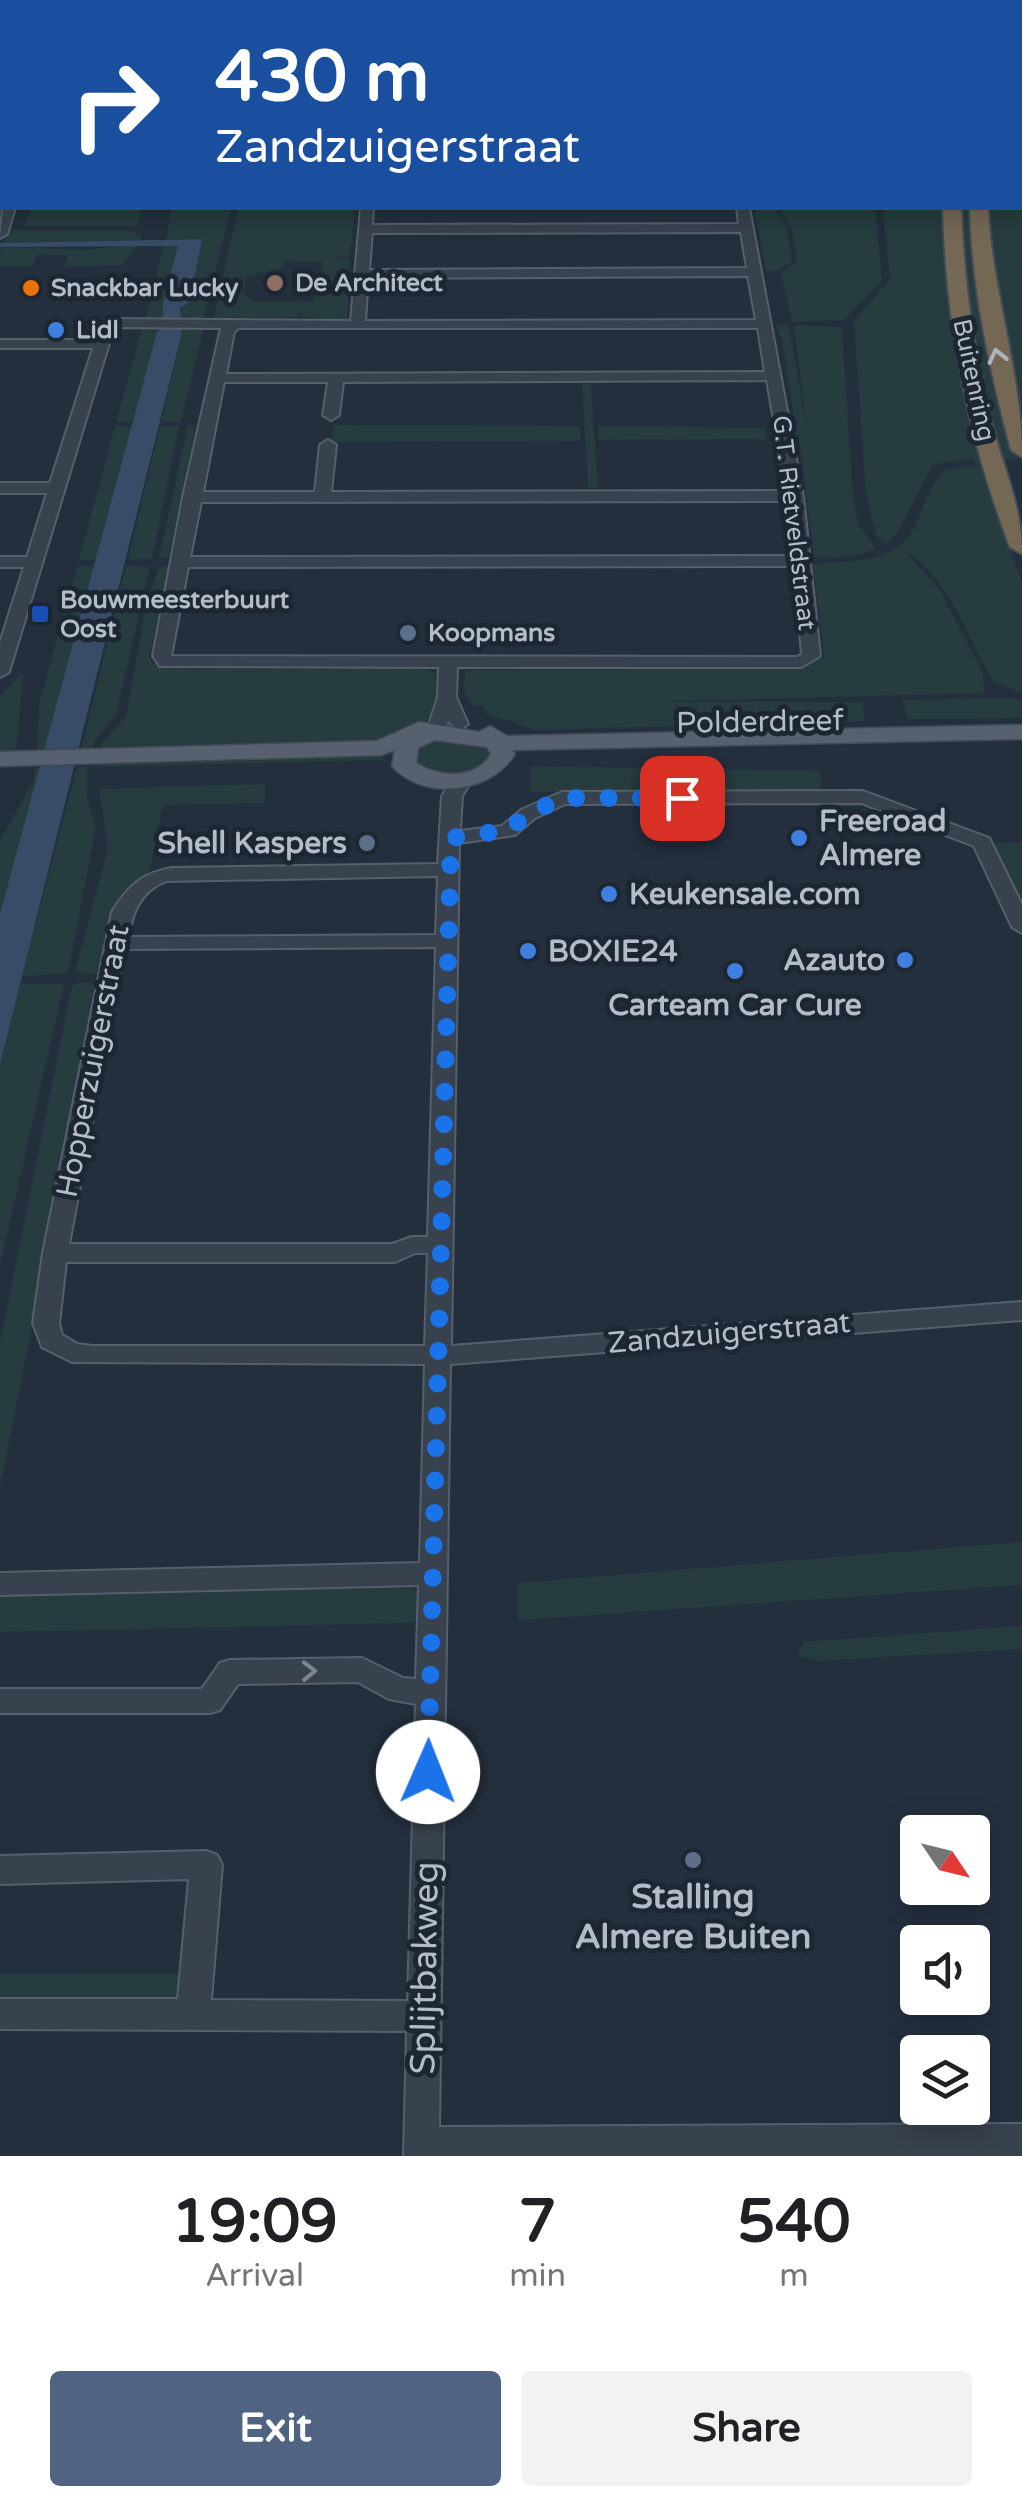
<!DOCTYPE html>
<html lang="en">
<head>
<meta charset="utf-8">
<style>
	:root { --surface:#fff; --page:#f2f2f2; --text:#202124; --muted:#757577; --accent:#506383 }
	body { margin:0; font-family:"Varela Round",sans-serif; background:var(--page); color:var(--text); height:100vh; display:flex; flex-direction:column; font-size:38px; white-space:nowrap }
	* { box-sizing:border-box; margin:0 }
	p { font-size:32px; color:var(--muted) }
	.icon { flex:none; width:55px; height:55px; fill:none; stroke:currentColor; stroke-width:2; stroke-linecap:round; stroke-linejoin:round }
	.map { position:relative; height:2156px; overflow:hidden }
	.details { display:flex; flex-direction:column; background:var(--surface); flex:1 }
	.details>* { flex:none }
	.guide { position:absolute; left:0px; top:0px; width:1022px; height:210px; box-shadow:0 5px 25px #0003; background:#1a4fa0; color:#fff; overflow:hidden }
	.needle { width:65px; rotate:125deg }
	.buttons { position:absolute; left:900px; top:1815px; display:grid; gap:20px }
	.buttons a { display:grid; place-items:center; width:90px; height:90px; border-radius:10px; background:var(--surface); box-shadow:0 5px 25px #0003; font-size:50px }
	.pin { position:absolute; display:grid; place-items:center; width:85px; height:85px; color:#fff; margin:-42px; border-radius:20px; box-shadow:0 5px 15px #0006 }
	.me { position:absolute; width:110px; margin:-55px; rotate:1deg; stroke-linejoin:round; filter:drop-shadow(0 0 8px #0008) }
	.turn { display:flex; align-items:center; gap:35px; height:210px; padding:0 50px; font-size:45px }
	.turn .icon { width:130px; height:130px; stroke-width:2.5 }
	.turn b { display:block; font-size:70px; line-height:85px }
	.eta { display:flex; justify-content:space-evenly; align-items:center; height:170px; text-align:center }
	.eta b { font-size:60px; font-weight:800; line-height:70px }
	.button { display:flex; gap:20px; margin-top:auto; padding:20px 50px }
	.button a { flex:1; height:115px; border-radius:10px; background:var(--accent); color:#fff; font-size:40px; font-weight:800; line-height:115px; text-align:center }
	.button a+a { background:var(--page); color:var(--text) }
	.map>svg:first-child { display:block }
</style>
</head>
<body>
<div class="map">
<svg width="1022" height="2156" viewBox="0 0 1022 2156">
	<rect width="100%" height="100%" fill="#242f3e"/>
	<g fill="#263c3f" fill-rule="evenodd">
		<polygon points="1020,158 1022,162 1022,423 991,278 985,208 1020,208"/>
		<polygon points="31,208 142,208 137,226 24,227"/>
		<polygon points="172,208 231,208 204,318 178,318 202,239 166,239"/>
		<path d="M238 208H355L350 257 326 258 350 259 347 320 301 317 302 312 297 317 214 318ZM285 261 323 262 313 302 254 301 243 293 246 277 283 268Z"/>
		<polygon points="755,208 774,208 787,227 792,261 777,271 766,271"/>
		<polygon points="779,208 875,208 882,280 844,320 792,322 781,273 797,261 792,229"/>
		<path d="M883 208H947V248L1012 555 1022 582V693L994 682C966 638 952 579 904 550L940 590 983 673 984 693 644 702H862L865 721 535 730 485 713 484 706H473L463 690 466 670 801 668 824 657 813 564C851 561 898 564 916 524 925 506 930 484 945 469L975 466 973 459 933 464 898 532 887 544 876 536 866 493 854 322 890 279Z"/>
		<path d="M959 208H974L978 272 1018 460 1000 459C978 378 960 292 959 208Z"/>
		<polygon points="7,230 128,230 142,235 141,240 3,243"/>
		<polygon points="139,244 122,265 65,267 68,255 38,255 31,267 0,266 1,247 87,250"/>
		<polygon points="164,245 178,245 164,304 165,318 146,318"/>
		<path d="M776 325H789L807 431 794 325 842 327 853 500 859 525 876 548C857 559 836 557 814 557L799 438 790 431 795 424 782 339Z"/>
		<polygon points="143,326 163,327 157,332 134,422 116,422"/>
		<polygon points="179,326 204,326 181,422 161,422 182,333"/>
		<polygon points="582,384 591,384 598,487 588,487"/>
		<polygon points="188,425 196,426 168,558 159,558"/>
		<polygon points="334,425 580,426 581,441 331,442"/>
		<polygon points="115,426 133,426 96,560 79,560"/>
		<polygon points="160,426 179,426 152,559 128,559"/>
		<polygon points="598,426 765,428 766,439 598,440"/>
		<polygon points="126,565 150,567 116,715 94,741 93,750 80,755"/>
		<polygon points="77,566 94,566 45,755 37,755 39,704"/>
		<polygon points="159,566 170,567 149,657 152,663 180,669 425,668 438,675 439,698 431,718 384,742 104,751 101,745 126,716 146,607"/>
		<polygon points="23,672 16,755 0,755 0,697"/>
		<polygon points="1011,698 1022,702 1022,718 908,719 902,700"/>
		<path d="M439 737 479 748 492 747 491 757C468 778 445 776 417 764L416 750Z"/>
		<polygon points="384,751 384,760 99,767 101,761"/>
		<polygon points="531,766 820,771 821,792 533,792 529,790"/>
		<polygon points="77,767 87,767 87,798 96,827 68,973 22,976"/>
		<polygon points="35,768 41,768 0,914 0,841 33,782"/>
		<polygon points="265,784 265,803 163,805 149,873 122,896 102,975 75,972 108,849 99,789"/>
		<polygon points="1022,842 1022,904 993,844"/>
		<polygon points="78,982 100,983 0,1487 0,1342 72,986"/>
		<polygon points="20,984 64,984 0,1266 0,1065"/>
		<polygon points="1022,1542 1022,1585 518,1620 517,1583"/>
		<polygon points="410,1588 423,1594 421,1617 410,1623 0,1632 0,1594"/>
		<polygon points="1022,1626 1022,1649 818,1661 797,1655 804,1642"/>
		<polygon points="188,1973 185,1997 0,1999 0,1974"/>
	</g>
	<g fill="#394c67">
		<polygon points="0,0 1022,0 1022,15 1020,2 2,2 0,18"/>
		<polygon points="202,239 190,302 180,308 182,332 0,1065 0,914 157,332 163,327 163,304 178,246 0,247 0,243"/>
	</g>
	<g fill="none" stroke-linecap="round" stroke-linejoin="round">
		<g stroke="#565f6c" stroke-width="4">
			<g id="minor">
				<polygon points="1020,137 1022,138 1022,154 1020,153"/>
				<polygon points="3,208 15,208 7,234 0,238"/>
				<path d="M361 208H373L372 225 739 224 737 208H749L803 496 820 656 801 667H457L456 697 468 724 459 730 448 721 445 729 438 731 429 725 438 697 439 667 160 666 153 656 183 497 221 328 114 327 9 672 0 677V643L24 567H0V557H27L47 493H0V483H50L93 348H0V340H96L101 323 108 319 351 321ZM741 232 747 268 369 270 372 233ZM748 276 756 320 365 321 368 278ZM239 328H758L765 372 226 374 234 332ZM767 380 786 491 331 492 336 445 328 440 320 445 315 492H203L224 382H328L323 415 331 420 339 415 343 382ZM787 501 793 556 190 557 201 502ZM794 566 802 654 797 657 171 656 188 567Z"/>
				<path d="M462 774 472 780 462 796 460 831 502 826 521 810 562 792 863 791 989 838 1022 905V933L1012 927 974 846 861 803 565 804 535 818 515 835 459 843 451 1346 1022 1302V1320L450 1364 439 2127 1022 2124V2156H404L407 2031 0 2029V1999H178L189 1879 0 1884V1856L206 1851 217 1855 222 1865 211 2000 408 2001 416 1704 389 1699 358 1682 238 1684 220 1710 210 1713H0V1689H202L220 1663 230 1660 362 1658 403 1678 416 1679 419 1585 0 1595V1573L420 1563 425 1364 72 1362 42 1347 33 1323 43 1253 112 912C128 886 142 873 172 868L438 864 442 796 455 776ZM438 876 436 935 128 937C133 911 140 892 166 881ZM436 947 428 1237H412L392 1244H69L125 949ZM415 1253H428L425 1346H93L77 1344 62 1335 59 1323 66 1262H395Z"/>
			</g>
		</g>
		<g stroke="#414a57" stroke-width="3">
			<path id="major" d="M419 722 479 732 490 726 507 736 1022 725V739L512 750 515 754C491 793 424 802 392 766L395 750 381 755 0 766V752L377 741ZM435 740 487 747 491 754C476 780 440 778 416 763L418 748Z"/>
		</g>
		<g stroke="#434c59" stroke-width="4">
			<g id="highway">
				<polygon points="972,0 988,0 988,2 973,2"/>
				<polygon points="996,0 1012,0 1012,2 997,2"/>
				<path d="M943 208H961C964 280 973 351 991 421 1003 468 1022 505 1022 554L1010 547C968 437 946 326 943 208Z"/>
				<path d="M970 208H988C992 292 1022 373 1022 457L1011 450C990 370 972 291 970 208Z"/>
			</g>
		</g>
		<use href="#minor" fill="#38414e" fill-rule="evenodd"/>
		<use href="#major" fill="#56606e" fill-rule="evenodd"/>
		<use href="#highway" fill="#746855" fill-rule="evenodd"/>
	</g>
	<defs><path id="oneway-chevron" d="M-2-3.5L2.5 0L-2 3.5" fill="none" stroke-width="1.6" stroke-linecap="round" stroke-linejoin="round" transform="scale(2.5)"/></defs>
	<use stroke="#aeb4bd" href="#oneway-chevron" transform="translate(997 356) rotate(-103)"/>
	<use stroke="#7c8592" href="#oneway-chevron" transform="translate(309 1671) rotate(-1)"/>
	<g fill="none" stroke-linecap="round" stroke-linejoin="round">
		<polyline stroke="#1a73e8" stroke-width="18" stroke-dasharray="0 32.4" points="428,1772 451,838 508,830 528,814 562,798 682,798"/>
	</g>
	<circle fill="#8d6e63" stroke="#1d2633" stroke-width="4" cx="275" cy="283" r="10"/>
	<circle fill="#e8710a" stroke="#1d2633" stroke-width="4" cx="31" cy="288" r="10"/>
	<g fill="#3f7fe0" stroke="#1d2633" stroke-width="4">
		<circle cx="56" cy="330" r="10"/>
		<circle cx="799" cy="838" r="10"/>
		<circle cx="609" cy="894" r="10"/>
		<circle cx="528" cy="951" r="10"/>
		<circle cx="905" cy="960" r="10"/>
		<circle cx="735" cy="971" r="10"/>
	</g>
	<rect fill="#1a4fb4" stroke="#1d2633" stroke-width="4" x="30" y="604" width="20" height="20" rx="5"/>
	<g fill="#5c6f8a" stroke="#1d2633" stroke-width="4">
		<circle cx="408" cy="633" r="10"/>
		<circle cx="367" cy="843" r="10"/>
		<circle cx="693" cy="1860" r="10"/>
	</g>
	<g text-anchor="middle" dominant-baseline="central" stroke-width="10" stroke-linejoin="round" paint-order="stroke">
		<g font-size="25" font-weight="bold" fill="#b4bcc9" stroke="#1d2633" text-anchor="start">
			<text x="295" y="283">De Architect</text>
			<text x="51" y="288">Snackbar Lucky</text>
			<text x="76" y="330">Lidl</text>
			<text x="60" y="600">Bouwmeesterbuurt<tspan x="60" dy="29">Oost</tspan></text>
			<text x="428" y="633">Koopmans</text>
		</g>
		<g font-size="25" fill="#b4bcc9" stroke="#1d2633">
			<text transform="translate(974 380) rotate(78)">Buitenring</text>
			<text transform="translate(794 523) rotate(83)">G.T. Rietveldstraat</text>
		</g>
		<g font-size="30" fill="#b4bcc9" stroke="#1d2633">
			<text transform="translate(760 722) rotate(-1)">Polderdreef</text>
			<text transform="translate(93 1061) rotate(-79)">Hopperzuigerstraat</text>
			<text transform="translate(729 1333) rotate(-5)">Zandzuigerstraat</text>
		</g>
		<g font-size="30" font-weight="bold" fill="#b4bcc9" stroke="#1d2633" text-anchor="start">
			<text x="819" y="821">Freeroad<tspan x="819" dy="34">Almere</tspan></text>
			<text x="347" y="843" text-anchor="end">Shell Kaspers</text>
			<text x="629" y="894">Keukensale.com</text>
			<text x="548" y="951">BOXIE24</text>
			<text x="885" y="960" text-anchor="end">Azauto</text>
			<text x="735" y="1005" text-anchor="middle">Carteam Car Cure</text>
		</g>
		<g font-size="35" font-weight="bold" fill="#b4bcc9" stroke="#1d2633">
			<text x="693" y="1897">Stalling<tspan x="693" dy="40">Almere Buiten</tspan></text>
		</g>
		<g font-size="35" fill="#b4bcc9" stroke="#1d2633">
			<text transform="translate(425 1968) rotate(-89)">Splijtbakweg</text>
		</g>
	</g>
</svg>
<div class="buttons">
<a><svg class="needle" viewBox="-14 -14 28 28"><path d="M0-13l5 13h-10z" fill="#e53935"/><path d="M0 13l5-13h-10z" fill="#757577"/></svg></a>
<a><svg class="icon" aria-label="sound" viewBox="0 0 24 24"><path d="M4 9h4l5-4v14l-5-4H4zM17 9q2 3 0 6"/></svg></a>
<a><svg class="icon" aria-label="layers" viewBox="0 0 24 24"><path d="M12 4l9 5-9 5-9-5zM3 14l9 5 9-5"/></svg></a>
</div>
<div class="pin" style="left:682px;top:798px;background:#d93025"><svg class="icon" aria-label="arrive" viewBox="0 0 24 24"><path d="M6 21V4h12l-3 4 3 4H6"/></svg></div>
<svg class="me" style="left:428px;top:1772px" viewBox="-20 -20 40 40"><circle r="19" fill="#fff"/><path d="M0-13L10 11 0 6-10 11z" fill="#1a73e8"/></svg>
<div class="guide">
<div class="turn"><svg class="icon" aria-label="right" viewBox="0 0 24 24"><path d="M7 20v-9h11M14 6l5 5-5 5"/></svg><div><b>430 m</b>Zandzuigerstraat</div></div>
</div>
</div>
<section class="details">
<div class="eta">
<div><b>19:09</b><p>Arrival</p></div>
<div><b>7</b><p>min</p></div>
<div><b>540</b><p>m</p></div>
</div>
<div class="button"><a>Exit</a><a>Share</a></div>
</section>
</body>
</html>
